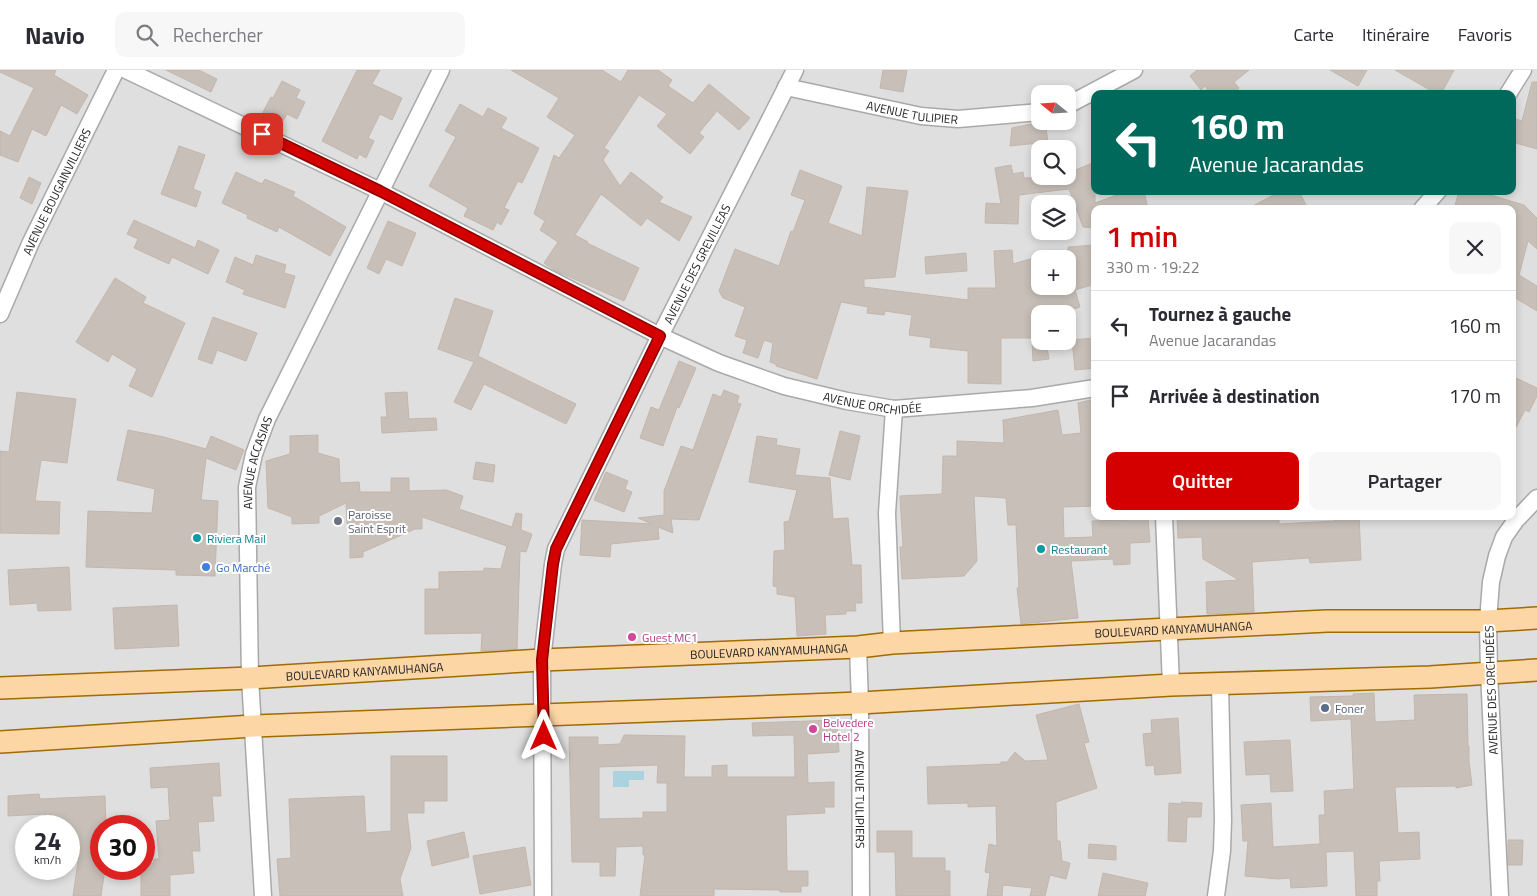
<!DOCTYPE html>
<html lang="fr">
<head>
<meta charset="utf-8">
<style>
	:root { --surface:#fff; --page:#f7f7f7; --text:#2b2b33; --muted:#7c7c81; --line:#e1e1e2; --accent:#d40000 }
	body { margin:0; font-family:"Titillium Web",sans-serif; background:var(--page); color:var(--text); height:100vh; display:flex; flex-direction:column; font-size:19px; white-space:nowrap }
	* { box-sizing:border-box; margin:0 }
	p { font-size:16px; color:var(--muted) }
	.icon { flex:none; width:28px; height:28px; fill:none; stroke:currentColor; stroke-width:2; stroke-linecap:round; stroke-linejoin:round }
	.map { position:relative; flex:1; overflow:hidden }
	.panel { position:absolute; left:1091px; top:135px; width:425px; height:315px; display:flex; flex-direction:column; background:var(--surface); border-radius:10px; box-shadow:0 2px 8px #0003 }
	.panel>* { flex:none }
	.top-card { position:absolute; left:1091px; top:20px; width:425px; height:105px; border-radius:10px; box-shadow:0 2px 8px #0003; background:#00695c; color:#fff; overflow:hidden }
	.needle { width:32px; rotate:288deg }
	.controls { position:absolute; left:1031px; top:15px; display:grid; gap:10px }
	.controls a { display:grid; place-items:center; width:45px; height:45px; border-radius:10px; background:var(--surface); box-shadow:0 2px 8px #0003; font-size:25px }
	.speed { position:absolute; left:15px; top:745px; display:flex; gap:10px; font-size:25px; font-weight:700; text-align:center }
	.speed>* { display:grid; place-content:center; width:65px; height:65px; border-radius:50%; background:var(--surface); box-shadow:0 2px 8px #0003; line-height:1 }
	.speed small { font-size:12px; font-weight:400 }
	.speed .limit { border:8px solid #d22; background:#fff; color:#111 }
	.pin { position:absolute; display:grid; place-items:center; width:42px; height:42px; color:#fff; margin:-21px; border-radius:10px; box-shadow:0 2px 8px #0006 }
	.me { position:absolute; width:55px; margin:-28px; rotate:0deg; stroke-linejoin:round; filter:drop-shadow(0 0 4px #0008) }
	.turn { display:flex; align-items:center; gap:18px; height:105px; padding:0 15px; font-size:22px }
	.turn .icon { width:65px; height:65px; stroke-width:2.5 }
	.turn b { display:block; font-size:35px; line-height:42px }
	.round { display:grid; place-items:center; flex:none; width:52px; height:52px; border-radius:10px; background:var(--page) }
	.summary { display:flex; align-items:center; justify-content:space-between; height:85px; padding:0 15px }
	h1 { font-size:30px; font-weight:600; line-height:38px; color:var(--accent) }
	.button { display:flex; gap:10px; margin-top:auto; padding:10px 15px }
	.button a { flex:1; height:58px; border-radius:10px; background:var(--accent); color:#fff; font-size:20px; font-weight:600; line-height:58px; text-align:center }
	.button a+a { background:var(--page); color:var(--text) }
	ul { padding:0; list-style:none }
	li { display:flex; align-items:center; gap:15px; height:70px; padding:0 15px; border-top:1px solid var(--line) }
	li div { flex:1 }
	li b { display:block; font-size:19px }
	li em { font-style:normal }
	header { display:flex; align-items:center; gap:30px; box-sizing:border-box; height:70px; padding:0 25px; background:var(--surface); border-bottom:1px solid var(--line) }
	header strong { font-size:24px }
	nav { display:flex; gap:28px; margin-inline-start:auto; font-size:18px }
	.search { width:350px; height:45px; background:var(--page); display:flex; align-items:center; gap:12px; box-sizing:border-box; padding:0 18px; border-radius:10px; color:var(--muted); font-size:19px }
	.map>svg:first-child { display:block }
</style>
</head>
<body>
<header>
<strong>Navio</strong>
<div class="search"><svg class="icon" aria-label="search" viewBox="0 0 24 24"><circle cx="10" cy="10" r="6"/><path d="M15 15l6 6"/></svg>Rechercher</div>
<nav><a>Carte</a><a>Itinéraire</a><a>Favoris</a></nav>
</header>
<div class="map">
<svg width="1537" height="826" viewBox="0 0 1537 826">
	<rect width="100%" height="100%" fill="#f2efe9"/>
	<path fill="#e0dfdf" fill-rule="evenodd" d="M0 0H1537V826H0ZM1040 24H1068V51H1040ZM1095 24H1512V121H1095ZM1040 79H1068V106H1040ZM1040 134H1068V161H1040ZM1095 139H1512V446H1095ZM1040 189H1068V216H1040ZM1040 244H1068V271H1040ZM26 756H69V799H26ZM101 756H144V799H101Z"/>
	<polygon fill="#aad3df" points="613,701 644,701 644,710 629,710 629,717 613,717"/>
	<g fill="#c7bfb8" stroke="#c4b6ab" fill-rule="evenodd">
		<polygon points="0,0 56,0 54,5 88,25 77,44 61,35 46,66 32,59 18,92 0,85 0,61 10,66 34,18 0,2"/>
		<polygon points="166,0 199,0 217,9 211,22"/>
		<polygon points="357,0 380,0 372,14 402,28 392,50 380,44 368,68 374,71 366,88 359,84 357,89 322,71"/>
		<polygon points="511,0 602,0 621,12 628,0 658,0 672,10 668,16 693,33 709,14 750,48 739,60 717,41 699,63 704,67 690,84 657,56 667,44 639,25 604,78 609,81 603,90 620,116 631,102 663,127 659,132 692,147 679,171 647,148 641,156 601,124 575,165 588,172 587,173 639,198 624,231 556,201 544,193 558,172 540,160 545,151 534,144 554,85 559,88 575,65 547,47 559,28"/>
		<polygon points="883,0 907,0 903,22 880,18"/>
		<polygon points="1197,0 1249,0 1234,12 1239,18 1233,24 1211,24 1205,16 1201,20 1190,6"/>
		<polygon points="1330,0 1367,0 1358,16"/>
		<polygon points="1395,0 1454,0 1441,24 1437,24"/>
		<polygon points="282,11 300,20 296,28 305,32 297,49 287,44 280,56 261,46 271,27 273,28"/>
		<polygon points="1532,12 1537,12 1537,79 1512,72 1512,48 1522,51"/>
		<polygon points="460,34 483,47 488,38 507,48 501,58 539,78 522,113 518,111 504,138 509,140 501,155 497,152 493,160 464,146 468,138 429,116 456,67 445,61"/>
		<polygon points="1045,51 1048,72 1010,76 1012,58"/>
		<polygon points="179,76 205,85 193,119 201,122 196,137 161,124"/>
		<polygon points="1095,92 1095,133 1128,121 1144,121 1148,139 1095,139 1095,158 1083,157 1069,119 1019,125 1018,154 985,153 986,133 1001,134 995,98 1011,95 1013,104 1023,102 1024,108 1068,106 1068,103"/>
		<polygon points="800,100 842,116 828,153 862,166 867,117 908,121 895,207 864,209 864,217 968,230 968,218 996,218 994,181 1012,180 1013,194 1040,186 1040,216 1068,216 1068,177 1095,175 1095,214 1075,220 1080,237 1057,244 1040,244 1040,268 1001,268 1001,314 968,313 968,281 930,277 931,268 909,265 912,245 885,241 884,245 867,243 868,237 841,232 817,309 776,296 776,294 770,292 773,273 764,270 758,288 743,283 747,270 735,266 745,237 723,228 719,221 735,179 779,196 791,161 793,162 805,130 791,125"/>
		<polygon points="236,102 262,114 265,109 295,122 293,126 346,157 330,186 279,157 277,162 247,148 248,145 222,133"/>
		<polygon points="29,107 41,113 32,134 20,128"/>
		<polygon points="1281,121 1299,121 1308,139 1247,139"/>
		<polygon points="1459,121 1477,121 1524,135 1537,148 1537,179 1528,171 1519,205 1537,216 1537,241 1512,226 1512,139 1454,139"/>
		<polygon points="134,150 195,178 198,170 219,180 208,204 172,187 169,194 134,178 138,169 127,164"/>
		<polygon points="388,151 416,163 402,196 386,189 379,204 367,198"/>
		<polygon points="966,183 967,201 926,204 925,187"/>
		<polygon points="256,185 286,195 284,203 295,206 285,238 243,224 245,220 226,212 235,187 253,195"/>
		<polygon points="115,208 146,227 143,233 185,253 152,327 129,316 137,299 112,284 108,292 76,272"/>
		<polygon points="455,228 493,241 478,286 576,334 566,354 484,314 471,340 454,332 474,292 438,279"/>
		<polygon points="213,247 257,263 246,291 217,280 212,294 198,289"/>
		<polygon points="1095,268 1095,298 1075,300 1072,270"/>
		<polygon points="1032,271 1046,271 1049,289 1033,291"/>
		<polygon points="679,291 696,298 679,338 677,337 663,376 640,368 651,337 659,340"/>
		<polygon points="1512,306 1537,318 1537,326 1529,342 1525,340 1512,365"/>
		<polygon points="724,320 739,326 737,333 741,334 699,450 671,449 673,463 658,457 659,469 611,474 610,487 580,485 582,450 652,454 638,448 664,445 664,421 681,376 693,380 713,324 721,327"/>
		<polygon points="17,322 76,329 67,393 41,390 35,431 60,432 59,464 0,463 0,381 9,382"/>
		<polygon points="407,322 409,349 436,348 437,360 382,363 381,347 387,347 385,323"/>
		<polygon points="1095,329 1095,436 1063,437 1064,468 1093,467 1092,451 1148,449 1150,472 1130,473 1130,494 1114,495 1113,489 1071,491 1078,548 1021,554 1017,518 1019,518 1016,455 1008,455 1006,428 974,426 977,491 964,506 902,509 900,477 903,477 900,426 942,424 943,386 957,386 957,371 1004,373 1003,350 1058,340 1062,365 1081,363 1078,333"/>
		<polygon points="128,360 164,367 206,379 211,366 244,380 236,400 206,388 201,430 218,431 215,506 176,505 176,500 86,497 88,441 152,443 155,419 117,410"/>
		<polygon points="840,361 860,366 850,410 829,405"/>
		<polygon points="318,365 318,383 339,389 340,413 359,412 360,422 391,422 391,408 409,408 409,421 446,420 463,426 459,439 512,457 516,443 522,444 521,460 532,464 526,482 520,481 517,579 481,581 482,563 425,564 425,519 439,519 439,502 484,501 484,498 501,499 507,476 422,447 422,459 415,459 363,482 363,487 350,488 350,454 347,454 346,433 319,446 319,453 292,454 292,447 268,438 266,391 290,384 290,366"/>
		<polygon points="757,366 777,369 776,375 800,379 795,405 830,408 833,449 848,448 852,495 861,495 862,533 855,533 856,541 846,541 846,544 825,545 826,564 797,566 795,527 777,524 777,517 773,516 774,481 785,480 784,452 789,451 797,420 749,412"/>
		<polygon points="476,392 495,395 493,412 473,409"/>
		<polygon points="606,402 628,411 625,419 632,422 624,442 594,430"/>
		<polygon points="1177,446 1249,446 1249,449 1279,448 1279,454 1335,451 1335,446 1359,446 1361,490 1310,493 1309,488 1252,492 1254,542 1207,544 1206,512 1239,510 1203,489 1202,467 1178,468"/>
		<polygon points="69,497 71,540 38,541 37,533 10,535 8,500"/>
		<polygon points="177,535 179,576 115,579 113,538"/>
		<polygon points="1374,623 1375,652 1415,650 1414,625 1467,624 1468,676 1469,676 1469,691 1472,715 1456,718 1456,716 1395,717 1398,763 1419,762 1420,789 1379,791 1380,811 1377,811 1377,826 1356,826 1354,781 1326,782 1327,816 1291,818 1290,808 1278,809 1245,806 1248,771 1243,771 1241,735 1271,733 1273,777 1320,774 1319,745 1325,745 1324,721 1354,719 1351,649 1311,651 1310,627 1353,626 1353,624"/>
		<polygon points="1079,634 1089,672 1084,673 1097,718 1056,732 1057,771 1060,771 1062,791 1070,793 1066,809 1050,805 1045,826 1030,826 1032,818 1003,815 1002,826 987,826 990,803 985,802 989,774 997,776 996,736 968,737 968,733 928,734 927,697 1001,694 1001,692 1007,692 1015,682 1025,691 1048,690 1036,645"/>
		<polygon points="1178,648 1181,703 1155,705 1154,695 1146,696 1143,664 1152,663 1151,650"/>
		<path d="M837 650 839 682 807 684 808 713 834 712V737H824L825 743 786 745 787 801H808V816H801V822H780V820L714 819V826H640L645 785H643V776L616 777 615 806H600V792H572L569 667H598V675L620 674 624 665 685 666 684 707H712V696L727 695V707H795L794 665 753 666 752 653ZM658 695 657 713H667V742H643V748L599 749V697Z"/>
		<polygon points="1290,670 1293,721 1271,722 1270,704 1246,705 1244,672"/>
		<polygon points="391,686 447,686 447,731 424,731 424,743 407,743 411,778 400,809 403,826 280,826 277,789 291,788 289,729 364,726 366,763 391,761"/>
		<polygon points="219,693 221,726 212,726 214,751 198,752 200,781 192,781 194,803 170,805 170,826 141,826 141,799 144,799 144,793 154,793 154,789 159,789 156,751 170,750 168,717 151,718 150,698"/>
		<polygon points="39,724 40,729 105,726 106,756 101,756 101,799 105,799 101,826 73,826 79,785 75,785 74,767 69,767 69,756 44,756 44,744 8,746 8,726"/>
		<polygon points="1181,732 1202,733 1201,747 1187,747 1186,772 1168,771 1169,733 1182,734"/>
		<polygon points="877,761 912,761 912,788 945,788 945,801 950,801 950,826 896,826 895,782 877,782"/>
		<polygon points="464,762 469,787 432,796 427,771"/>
		<polygon points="1508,770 1523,770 1522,795 1508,795"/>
		<polygon points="1089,774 1116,776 1116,790 1088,788"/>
		<polygon points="525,777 531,815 480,824 473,786"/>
		<polygon points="1103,803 1148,813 1145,826 1098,826"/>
	</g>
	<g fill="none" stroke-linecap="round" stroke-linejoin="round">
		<g stroke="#a9a9a9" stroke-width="19">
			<g id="minor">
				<path id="s1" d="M126 0 380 121 660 266 719 293 784 316 847 331 894 339 1032 328 1095 318"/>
				<path id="s2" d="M786 17 921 46 958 49 1040 42"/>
				<polyline points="1508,24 1523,0"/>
				<polyline points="1068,35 1134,0"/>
				<polyline points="1422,139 1438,121"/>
				<path id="s3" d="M0 244 31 172 116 0"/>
				<polyline points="1164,446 1171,615"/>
				<polyline points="892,573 887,443 894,339"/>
				<path id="s4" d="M858 577 860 633 861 826"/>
				<path id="s5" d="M263 826 250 608 247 417 254 384 267 349 441 0"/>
				<path id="s6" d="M543 826 542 590 553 494 556 479 660 266 795 0"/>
				<polyline points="1216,826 1222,781 1223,750 1220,614"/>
				<polyline points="1500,826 1489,603 1488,551 1491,512 1497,486 1504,467 1516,450 1537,428"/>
			</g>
		</g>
		<g stroke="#a06b00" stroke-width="24">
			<g id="major">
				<path id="s7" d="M0 618 250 608 542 590 858 577 892 573 1327 551H1488L1537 548"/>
				<polyline points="0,672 253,656 860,633 1171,615 1430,607 1537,600"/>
			</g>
		</g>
		<use href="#minor" stroke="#fff" stroke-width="16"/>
		<use href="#major" stroke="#fcd6a4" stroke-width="21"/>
	</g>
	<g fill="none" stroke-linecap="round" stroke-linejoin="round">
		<g stroke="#8a0000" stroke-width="12">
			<polyline id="route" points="262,64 380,121 660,266 556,479 553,494 542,590 544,666"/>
		</g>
		<use href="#route" stroke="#d40000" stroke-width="9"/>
	</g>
	<circle fill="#6b7280" stroke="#fff" stroke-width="2" cx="338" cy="451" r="5"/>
	<g fill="#0f9aa8" stroke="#fff" stroke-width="2">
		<circle cx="197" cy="468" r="5"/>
		<circle cx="1041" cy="479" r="5"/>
	</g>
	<circle fill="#3f7fe0" stroke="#fff" stroke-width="2" cx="206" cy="497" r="5"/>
	<g fill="#d1479c" stroke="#fff" stroke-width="2">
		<circle cx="632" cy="567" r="5"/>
		<circle cx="813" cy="659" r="5"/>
	</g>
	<circle fill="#5c6f8a" stroke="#fff" stroke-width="2" cx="1325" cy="638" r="5"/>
	<g text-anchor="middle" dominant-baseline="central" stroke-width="4" stroke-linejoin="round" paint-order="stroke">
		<g font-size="12" fill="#222" stroke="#fff">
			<text stroke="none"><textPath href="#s2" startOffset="129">AVENUE TULIPIER</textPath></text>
			<text stroke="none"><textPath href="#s3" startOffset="135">AVENUE BOUGAINVILLIERS</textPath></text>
			<text stroke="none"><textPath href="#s6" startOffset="666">AVENUE DES GREVILLEAS</textPath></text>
			<text stroke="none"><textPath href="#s1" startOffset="821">AVENUE ORCHIDÉE</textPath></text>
			<text stroke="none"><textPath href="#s5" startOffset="435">AVENUE ACCASIAS</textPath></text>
			<text stroke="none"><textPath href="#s7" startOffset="1175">BOULEVARD KANYAMUHANGA</textPath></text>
			<text stroke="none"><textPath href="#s7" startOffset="770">BOULEVARD KANYAMUHANGA</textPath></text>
			<text stroke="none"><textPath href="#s7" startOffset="365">BOULEVARD KANYAMUHANGA</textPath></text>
			<text transform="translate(1491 620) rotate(-92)">AVENUE DES ORCHIDÉES</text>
			<text stroke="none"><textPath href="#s4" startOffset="152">AVENUE TULIPIERS</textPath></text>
		</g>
		<g font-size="12" fill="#5b616d" stroke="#fff" text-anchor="start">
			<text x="348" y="444">Paroisse<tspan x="348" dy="14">Saint Esprit</tspan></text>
		</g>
		<g font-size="12" fill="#0d838f" stroke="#fff" text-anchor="start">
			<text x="207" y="468">Riviera Mail</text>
			<text x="1051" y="479">Restaurant</text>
		</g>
		<g font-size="12" fill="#366cbe" stroke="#fff" text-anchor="start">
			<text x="216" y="497">Go Marché</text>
		</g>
		<g font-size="12" fill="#b23c85" stroke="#fff" text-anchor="start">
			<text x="642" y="567">Guest MC1</text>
			<text x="823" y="652">Belvedere<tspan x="823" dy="14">Hotel 2</tspan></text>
		</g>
		<g font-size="12" fill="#4e5e75" stroke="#fff" text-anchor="start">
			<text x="1335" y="638">Foner</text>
		</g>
	</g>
</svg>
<div class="controls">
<a><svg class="needle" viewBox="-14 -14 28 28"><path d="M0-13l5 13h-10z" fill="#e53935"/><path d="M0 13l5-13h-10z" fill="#7c7c81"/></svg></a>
<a><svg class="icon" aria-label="search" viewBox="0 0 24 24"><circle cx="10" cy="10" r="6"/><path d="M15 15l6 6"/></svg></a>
<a><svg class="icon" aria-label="layers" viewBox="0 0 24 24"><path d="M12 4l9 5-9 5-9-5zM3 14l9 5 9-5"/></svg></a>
<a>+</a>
<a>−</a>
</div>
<div class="speed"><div>24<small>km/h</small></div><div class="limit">30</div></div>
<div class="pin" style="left:262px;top:64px;background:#d93025"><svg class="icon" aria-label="arrive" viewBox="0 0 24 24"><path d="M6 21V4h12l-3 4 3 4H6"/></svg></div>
<svg class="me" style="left:544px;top:666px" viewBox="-20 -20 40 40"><path d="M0-17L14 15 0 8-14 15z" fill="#d40000" stroke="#fff" stroke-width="4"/></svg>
<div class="top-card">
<div class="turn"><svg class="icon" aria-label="left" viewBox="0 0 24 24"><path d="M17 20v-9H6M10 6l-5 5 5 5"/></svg><div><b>160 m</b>Avenue Jacarandas</div></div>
</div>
<section class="panel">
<div class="summary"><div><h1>1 min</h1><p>330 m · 19:22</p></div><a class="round"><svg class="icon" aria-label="close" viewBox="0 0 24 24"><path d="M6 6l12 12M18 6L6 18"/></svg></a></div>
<ul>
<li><svg class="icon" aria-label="left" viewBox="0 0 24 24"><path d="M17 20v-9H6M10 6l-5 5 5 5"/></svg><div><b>Tournez à gauche</b><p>Avenue Jacarandas</p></div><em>160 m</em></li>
<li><svg class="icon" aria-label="arrive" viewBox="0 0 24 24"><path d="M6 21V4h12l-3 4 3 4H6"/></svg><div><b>Arrivée à destination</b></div><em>170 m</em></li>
</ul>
<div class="button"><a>Quitter</a><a>Partager</a></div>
</section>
</div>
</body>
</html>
